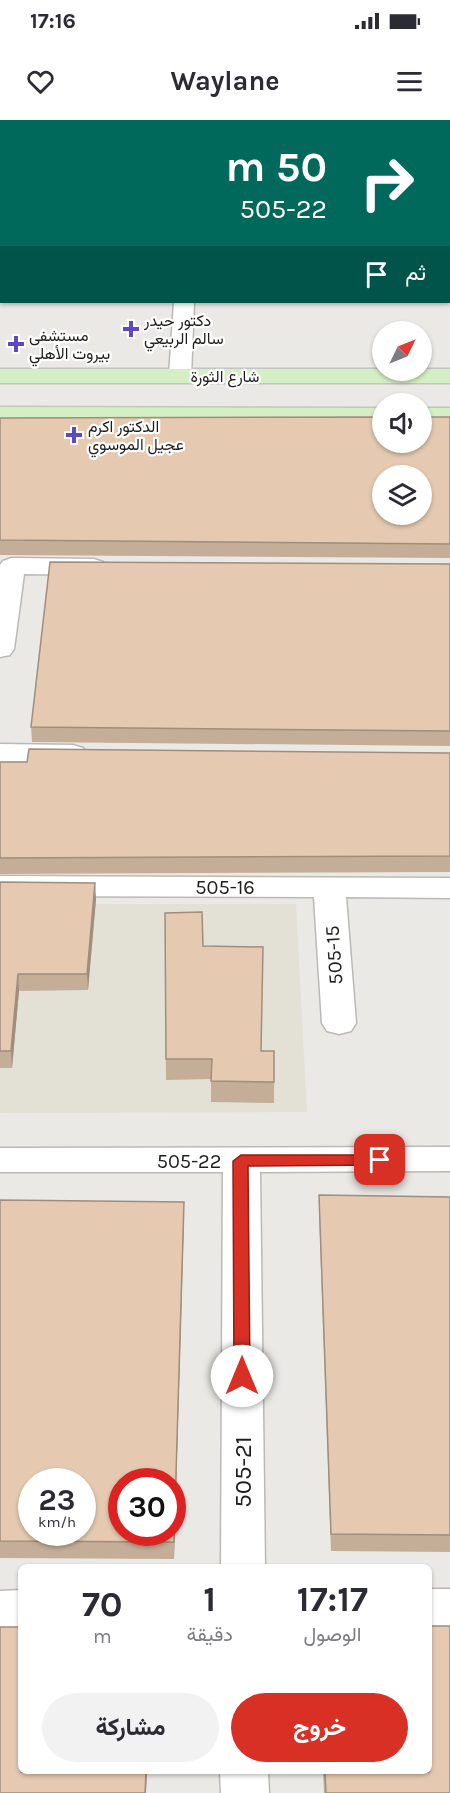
<!DOCTYPE html>
<html lang="ar">
<head>
<meta charset="utf-8">
<style>
	:root { --surface:#fff; --page:#f2f2f3; --text:#2b2b33; --muted:#7c7c81; --accent:#d93025 }
	body { margin:0; font-family:Karla,Vazirmatn,sans-serif; background:var(--page); color:var(--text); direction:rtl; height:100vh; display:flex; flex-direction:column; font-size:22px; white-space:nowrap }
	* { box-sizing:border-box; margin:0 }
	p { font-size:20px; color:var(--muted) }
	.icon { flex:none; width:33px; height:33px; fill:none; stroke:currentColor; stroke-width:2; stroke-linecap:round; stroke-linejoin:round }
	.map { position:relative; flex:1; overflow:hidden; direction:ltr }
	.drawer { position:absolute; left:18px; top:1444px; width:414px; height:210px; display:flex; flex-direction:column; background:var(--surface); border-radius:9px; box-shadow:0 2px 4px #0004; direction:rtl }
	.drawer>* { flex:none }
	.top-card { position:absolute; left:0px; top:0px; width:450px; height:183px; box-shadow:0 2px 4px #0004; direction:rtl; background:#00695c; color:#fff; overflow:hidden }
	.needle { width:39px; rotate:47deg }
	.tools { position:absolute; left:372px; top:201px; display:grid; gap:12px }
	.tools a { display:grid; place-items:center; width:60px; height:60px; border-radius:50%; background:var(--surface); box-shadow:0 2px 4px #0004; font-size:30px }
	.speed { position:absolute; left:18px; top:1348px; display:flex; gap:12px; font-size:30px; font-weight:700; text-align:center }
	.speed>* { display:grid; place-content:center; width:78px; height:78px; border-radius:50%; background:var(--surface); box-shadow:0 2px 4px #0004; line-height:1 }
	.speed small { font-size:15px; font-weight:400 }
	.speed .limit { border:9px solid #d22; background:#fff; color:#111 }
	.pin { position:absolute; display:grid; place-items:center; width:51px; height:51px; color:#fff; margin:-26px; border-radius:12px; box-shadow:0 3px 9px #0006 }
	.me { position:absolute; width:66px; margin:-33px; rotate:0deg; stroke-linejoin:round; filter:drop-shadow(0 0 4px #0008) }
	.turn { display:flex; align-items:center; gap:21px; height:126px; padding:0 24px; font-size:27px }
	.turn .icon { width:78px; height:78px; stroke-width:2.5 }
	.turn b { display:block; font-size:42px; line-height:51px }
	.then { display:flex; align-items:center; height:57px; padding:0 24px; background:#0003; gap:12px; font-size:22px }
	.eta { display:flex; justify-content:space-evenly; align-items:center; height:102px; text-align:center }
	.eta b { font-size:36px; font-weight:700; line-height:42px }
	.action { display:flex; gap:12px; margin-top:auto; padding:12px 24px }
	.action a { flex:1; height:69px; border-radius:36px; background:var(--accent); color:#fff; font-size:24px; font-weight:700; line-height:69px; text-align:center }
	.action a+a { background:var(--page); color:var(--text) }
	.status { display:flex; justify-content:space-between; align-items:center; height:42px; padding:0 30px; background:var(--surface); direction:ltr }
	.status svg { height:16px; fill:currentColor }
	header { display:flex; justify-content:space-between; align-items:center; height:78px; padding:0 24px; background:var(--surface); font-size:27px; font-weight:700 }
	.map>svg:first-child { display:block }
</style>
</head>
<body>
<div class="status"><b>17:16</b><svg viewBox="0 0 49 12"><path d="M0 12V9h3v3zM5 12V6h3v6zM10 12V3h3v9zM15 12V0h3v12zM26 1h20v11H26zM47 4h2v5h-2z"/></svg></div>
<header><svg class="icon" aria-label="menu" viewBox="0 0 24 24"><path d="M4 6h16M4 12h16M4 18h16"/></svg>Waylane<svg class="icon" aria-label="heart" viewBox="0 0 24 24"><path d="M12 20l-8-8c-3-5 5-10 8-4 3-6 11-1 8 4z"/></svg></header>
<div class="map">
<svg width="450" height="1673" viewBox="0 0 450 1673">
	<rect width="100%" height="100%" fill="#eae9e6"/>
	<polygon fill="#e3e1d6" points="0,784 296,784 307,992 0,993"/>
	<g fill="none" stroke-linecap="round" stroke-linejoin="round">
		<g stroke="#bab9b6" stroke-width="3">
			<g id="minor">
				<rect x="184" y="0" width="18" height="2"/>
				<rect x="0" y="42" width="2" height="12"/>
				<rect x="448" y="42" width="2" height="12"/>
				<rect x="448" y="137" width="2" height="12"/>
				<rect x="0" y="138" width="2" height="12"/>
				<polygon points="174,182 194,182 191,256 188,261 172,261 169,256"/>
				<polygon points="12,438 94,439 103,442 107,447 103,452 94,455 24,454 14,529 10,535 0,537 0,445 3,441"/>
				<polygon points="0,624 73,625 83,628 88,634 83,640 73,643 0,642"/>
				<polygon points="0,756 450,758 450,778 346,777 356,903 351,911 339,914 327,911 322,903 314,777 0,776"/>
				<polygon points="450,1027 450,1051 260,1052 265,1448 221,1448 223,1052 0,1052 0,1028"/>
				<rect x="429" y="1469" width="21" height="38"/>
				<polygon points="21,1470 21,1508 0,1509 0,1471"/>
				<polygon points="220,1652 268,1652 269,1673 221,1673"/>
			</g>
		</g>
		<g stroke="#c4c4c4" stroke-width="3">
			<g id="major">
				<rect x="0" y="249" width="450" height="14"/>
				<polygon points="0,287 382,288 382,302 0,301"/>
				<rect x="422" y="288" width="28" height="14"/>
			</g>
		</g>
		<use href="#minor" fill="#fff" fill-rule="evenodd"/>
		<use href="#major" fill="#d4efc4" fill-rule="evenodd"/>
	</g>
	<g fill="#c5ae98">
		<polygon points="450,297 450,438 0,435 0,298"/>
		<polygon points="450,444 450,626 32,622 31,607"/>
		<polygon points="450,633 450,752 0,754 0,642"/>
		<polygon points="0,762 96,779 88,870 19,871 12,948 0,948"/>
		<polygon points="165,793 203,826 261,931 274,931 274,983 211,982 211,959 166,960"/>
		<polygon points="319,1075 450,1077 450,1432 331,1431 319,1092"/>
		<polygon points="0,1080 184,1082 174,1439 0,1438"/>
		<polygon points="323,1652 429,1652 450,1673 324,1673"/>
	</g>
	<g fill="#a08d7c">
		<polygon points="95,763 96,779 88,870 87,854"/>
		<polygon points="18,854 19,871 12,948 11,931"/>
		<polygon points="184,1082 184,1098 174,1439 174,1422"/>
		<polygon points="146,1652 147,1652 146,1673 145,1673"/>
	</g>
	<g fill="#e5cab1" stroke="#a08d7c" stroke-width="1.5" fill-rule="evenodd">
		<path d="M382 297V322H422V297H450V424L0 420V298ZM382 356H422V394H382Z"/>
		<polygon points="50,442 450,444 450,611 31,607"/>
		<polygon points="29,629 450,633 450,736 0,738 0,642 27,642"/>
		<polygon points="0,762 95,763 87,854 18,854 11,931 0,931"/>
		<polygon points="202,792 203,826 263,827 261,931 274,931 274,962 211,961 212,939 166,939 165,793"/>
		<polygon points="319,1075 450,1077 450,1415 331,1414"/>
		<path d="M0 1080 184 1082 174 1422 0 1421ZM32 1362H82V1413H32ZM122 1362H172V1413H122Z"/>
		<polygon points="429,1506 450,1506 450,1673 326,1673 325,1652 429,1652"/>
		<polygon points="0,1507 21,1507 21,1652 146,1652 145,1673 0,1673"/>
	</g>
	<polygon fill="#d93025" stroke="#8d1f18" stroke-width="1.5" points="241,1035 380,1035 388,1040 380,1045 248,1046 250,1256 242,1262 234,1256 233,1041"/>
	<g fill="#5e49c1" stroke="#fff" stroke-width="2">
		<path d="M128 200h6v6h6v6h-6v6h-6v-6h-6v-6h6z"/>
		<path d="M13 215h6v6h6v6h-6v6h-6v-6h-6v-6h6z"/>
		<path d="M71 306h6v6h6v6h-6v6h-6v-6h-6v-6h6z"/>
	</g>
	<g text-anchor="middle" dominant-baseline="central" stroke-width="4.5" stroke-linejoin="round" paint-order="stroke">
		<g font-size="16" fill="#1e1e1c" stroke="#fff" text-anchor="start">
			<text x="144" y="200">دكتور حيدر<tspan x="144" dy="18">سالم الربيعي</tspan></text>
			<text x="29" y="215">مستشفى<tspan x="29" dy="18">بيروت الأهلي</tspan></text>
			<text x="88" y="306">الدكتور اكرم<tspan x="88" dy="18">عجيل الموسوي</tspan></text>
		</g>
		<g font-size="16" fill="#1e1e1c" stroke="#fff">
			<text x="225" y="256">شارع الثورة</text>
		</g>
		<g font-size="20" fill="#1e1e1c" stroke="#fff">
			<text x="225" y="767">505-16</text>
			<text transform="translate(334 835) rotate(-94)">505-15</text>
			<text x="189" y="1041">505-22</text>
		</g>
		<g font-size="24" fill="#1e1e1c" stroke="#fff">
			<text transform="translate(243 1352) rotate(-90)">505-21</text>
		</g>
	</g>
</svg>
<div class="tools">
<a><svg class="needle" viewBox="-14 -14 28 28"><path d="M0-13l5 13h-10z" fill="#e53935"/><path d="M0 13l5-13h-10z" fill="#7c7c81"/></svg></a>
<a><svg class="icon" aria-label="sound" viewBox="0 0 24 24"><path d="M4 9h4l5-4v14l-5-4H4zM17 9q2 3 0 6"/></svg></a>
<a><svg class="icon" aria-label="layers" viewBox="0 0 24 24"><path d="M12 4l9 5-9 5-9-5zM3 14l9 5 9-5"/></svg></a>
</div>
<div class="speed"><div>23<small>km/h</small></div><div class="limit">30</div></div>
<div class="pin" style="left:380px;top:1040px;background:#d93025"><svg class="icon" aria-label="arrive" viewBox="0 0 24 24"><path d="M6 21V4h12l-3 4 3 4H6"/></svg></div>
<svg class="me" style="left:242px;top:1256px" viewBox="-20 -20 40 40"><circle r="19" fill="#fff"/><path d="M0-13L10 11 0 6-10 11z" fill="#d93025"/></svg>
<div class="top-card">
<div class="turn"><svg class="icon" aria-label="right" viewBox="0 0 24 24"><path d="M7 20v-9h11M14 6l5 5-5 5"/></svg><div><b>50 m</b>505-22</div></div>
<div class="then">ثم<svg class="icon" aria-label="arrive" viewBox="0 0 24 24"><path d="M6 21V4h12l-3 4 3 4H6"/></svg></div>
</div>
<section class="drawer">
<div class="eta">
<div><b>17:17</b><p>الوصول</p></div>
<div><b>1</b><p>دقيقة</p></div>
<div><b>70</b><p>m</p></div>
</div>
<div class="action"><a>خروج</a><a>مشاركة</a></div>
</section>
</div>
</body>
</html>
